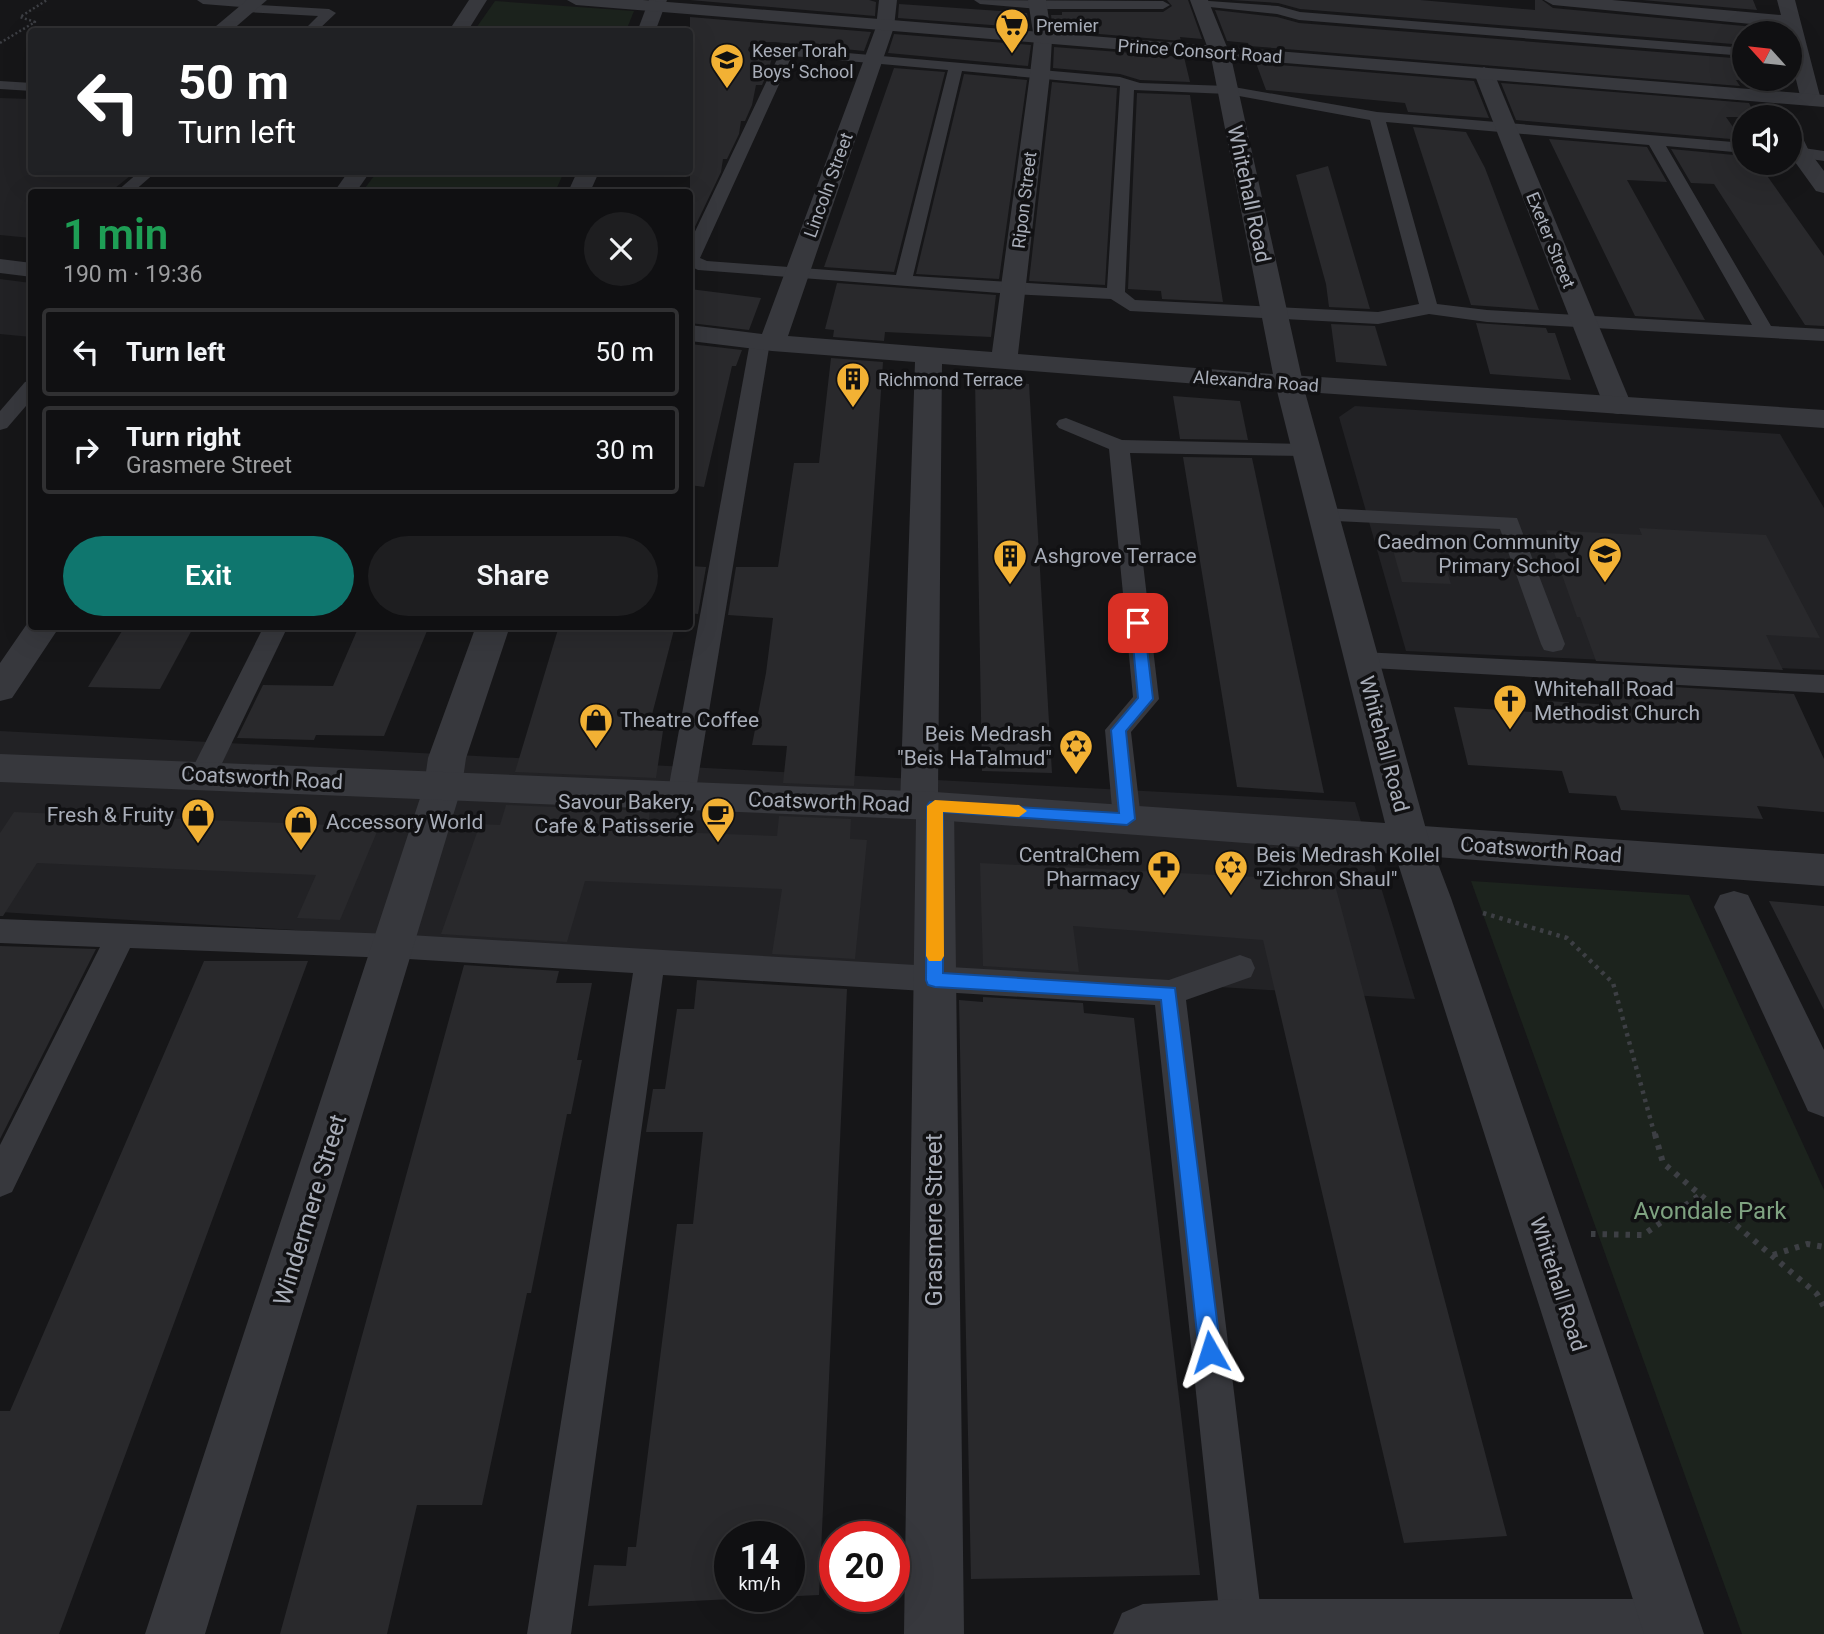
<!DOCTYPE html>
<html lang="en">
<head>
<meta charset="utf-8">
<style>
	:root { --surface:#101012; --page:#1e1e20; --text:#f1f3f6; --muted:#9c9d9f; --line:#303032; --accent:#0f766e }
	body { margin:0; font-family:Roboto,sans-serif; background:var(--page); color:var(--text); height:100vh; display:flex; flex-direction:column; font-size:26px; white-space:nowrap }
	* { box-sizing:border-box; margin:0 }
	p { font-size:23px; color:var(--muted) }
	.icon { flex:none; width:38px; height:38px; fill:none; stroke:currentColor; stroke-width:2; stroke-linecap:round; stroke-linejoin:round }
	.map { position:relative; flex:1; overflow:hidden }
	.sheet { position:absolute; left:28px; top:189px; width:665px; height:441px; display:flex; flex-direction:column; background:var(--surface); border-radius:7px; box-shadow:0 7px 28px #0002,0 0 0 2px var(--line) }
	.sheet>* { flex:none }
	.hud { position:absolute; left:28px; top:28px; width:665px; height:147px; border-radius:7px; box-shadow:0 7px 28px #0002,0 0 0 2px var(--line); background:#202124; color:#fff; overflow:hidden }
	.needle { width:46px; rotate:297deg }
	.buttons { position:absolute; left:1732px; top:21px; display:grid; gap:14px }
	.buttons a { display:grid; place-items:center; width:70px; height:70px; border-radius:50%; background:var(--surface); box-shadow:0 7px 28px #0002,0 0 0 2px var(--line); font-size:35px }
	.speed { position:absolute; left:714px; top:1521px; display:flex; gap:14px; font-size:35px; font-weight:700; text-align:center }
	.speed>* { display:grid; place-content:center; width:91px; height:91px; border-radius:50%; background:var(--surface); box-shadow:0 7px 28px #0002,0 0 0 2px var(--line); line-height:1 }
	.speed small { font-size:18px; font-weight:400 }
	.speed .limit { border:10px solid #d22; background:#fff; color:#111 }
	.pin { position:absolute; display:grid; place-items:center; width:60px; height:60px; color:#fff; margin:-30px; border-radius:14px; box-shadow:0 4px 10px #0006 }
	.me { position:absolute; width:77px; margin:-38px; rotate:354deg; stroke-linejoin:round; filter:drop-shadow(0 0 5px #0008) }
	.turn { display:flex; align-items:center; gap:24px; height:147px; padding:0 35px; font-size:32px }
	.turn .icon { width:91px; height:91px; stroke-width:2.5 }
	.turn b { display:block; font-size:49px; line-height:60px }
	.round { display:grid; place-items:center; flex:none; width:74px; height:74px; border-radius:37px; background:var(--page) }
	.summary { display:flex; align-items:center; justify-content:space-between; height:119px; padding:0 35px }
	h1 { font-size:42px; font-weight:600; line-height:52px; color:#1e9e55 }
	.primary-button { display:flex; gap:14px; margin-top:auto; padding:14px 35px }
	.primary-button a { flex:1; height:80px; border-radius:42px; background:var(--accent); color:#fff; font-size:28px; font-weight:600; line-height:80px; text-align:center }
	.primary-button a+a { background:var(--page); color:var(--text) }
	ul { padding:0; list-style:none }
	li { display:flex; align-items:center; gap:21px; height:88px; margin:0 14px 10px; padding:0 21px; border:4px solid var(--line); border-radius:7px }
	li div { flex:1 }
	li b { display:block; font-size:26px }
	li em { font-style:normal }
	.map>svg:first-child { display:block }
</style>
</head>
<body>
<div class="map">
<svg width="1824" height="1634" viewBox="0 0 1824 1634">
	<rect width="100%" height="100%" fill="#161618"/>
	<g fill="#222225">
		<polygon points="0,98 31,99 32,172 135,172 110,192 32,192 31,238 0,235"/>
		<polygon points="0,279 31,283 31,337 0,334"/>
		<polygon points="1355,406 1780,434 1824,508 1824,670 1406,651 1339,417"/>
		<polygon points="0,731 1355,802 1415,999 0,912"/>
	</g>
	<g fill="#1c231d">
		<polygon points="495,1 634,11 626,31 474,31"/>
		<polygon points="377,172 564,172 555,192 362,192"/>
		<polygon points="1471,881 1689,895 1824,1190 1824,1634 1742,1634"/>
	</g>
	<g fill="#29292c" fill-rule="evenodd">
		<polygon points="690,0 869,0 876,2 875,16"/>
		<polygon points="1167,0 1188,0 1202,39 1180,37 1181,41 1053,30 1051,15 1062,15 1062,12 1163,12 1172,6"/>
		<polygon points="1231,0 1420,0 1535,10 1535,0 1542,0 1553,8 1765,28 1767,33 1745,33 1745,45 1300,9 1278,3"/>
		<polygon points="1642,0 1753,0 1757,10"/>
		<polygon points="899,4 1027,13 1030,28 898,18"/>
		<polygon points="1215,10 1277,17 1299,23 1745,59 1745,79 1781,79 1782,83 1736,80 1740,86 1249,46 1248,43 1227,41"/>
		<polygon points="690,17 871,32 864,51 775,42 757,42 749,47 748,50 752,55 772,57 769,69 762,85 756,85 752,105 745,121 741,121 739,134 727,159 723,159 721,172 690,237"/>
		<polygon points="894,34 1031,45 1028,66 888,53"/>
		<polygon points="1054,47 1184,57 1190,82 1140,80 1120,74 1053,68"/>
		<polygon points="1256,63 1474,81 1489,118 1408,112 1405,103 1266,90"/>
		<polygon points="894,68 945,72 894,272 824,267"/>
		<polygon points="964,74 1027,80 999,279 916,274"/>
		<polygon points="1052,82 1117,88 1105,285 1029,281"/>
		<polygon points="1501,83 1749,103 1756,117 1726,117 1742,140 1516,120"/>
		<polygon points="1137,93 1190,95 1223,302 1162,299 1161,291 1128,289"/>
		<polygon points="1413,127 1466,132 1485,168 1539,310 1471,305"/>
		<polygon points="1549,139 1647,147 1667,182 1627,180 1705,320 1635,316"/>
		<polygon points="1671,149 1745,156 1745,163 1758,163 1824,256 1824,326 1805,325 1714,184 1691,183"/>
		<polygon points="1328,166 1370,309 1329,307 1326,284 1296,175"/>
		<polygon points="837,283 996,295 991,337 885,332 884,341 833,337 834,330 825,329"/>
		<polygon points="690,289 761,298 749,330 690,323"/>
		<polygon points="1476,323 1546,328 1548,333 1555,333 1571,380 1490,374"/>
		<polygon points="1331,324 1375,326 1387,366 1336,362"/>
		<polygon points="690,344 742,350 736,366 732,366 704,487 690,485"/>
		<polygon points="831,358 883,362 854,786 783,783 787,746 752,745 766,673 773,618 728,615 736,567 778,567 794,463 819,463"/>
		<polygon points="975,379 1029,384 1052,773 982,771"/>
		<polygon points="1173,396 1240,401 1248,440 1180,439"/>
		<polygon points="1183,457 1252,458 1324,793 1237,787"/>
		<polygon points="1639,528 1766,535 1820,638 1766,635 1783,670 1596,661 1580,617 1577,617 1546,530 1642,535"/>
		<polygon points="1391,543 1438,544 1451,584 1402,582"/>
		<polygon points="690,566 706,567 698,614 690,613"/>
		<polygon points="125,626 194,626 160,689 88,687"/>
		<polygon points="359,626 429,626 384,736 316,735 314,740 237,738 263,685 333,686"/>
		<polygon points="559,626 675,626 648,730 663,731 656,778 515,772"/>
		<polygon points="1604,683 1794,694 1824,759 1824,812 1757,806 1763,819 1621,810 1616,796 1569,793 1562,771 1468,765 1454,707 1550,713 1547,701 1612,705"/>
		<polygon points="506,805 650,811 647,831 777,836 779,816 851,819 850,839 867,840 855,959 772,954 782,889 585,881 567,942 441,934 480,824 500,825"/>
		<polygon points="14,812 379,827 340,920 297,918 316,875 37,863 3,916 0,916 0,833"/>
		<polygon points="980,863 1334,881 1507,1536 1404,1543 1263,940 1073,926 1079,972 983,966"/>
		<polygon points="1769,901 1824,906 1824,1010"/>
		<polygon points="0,946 96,949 0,1139"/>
		<polygon points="204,961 308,961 59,1634 0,1634 0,1411 10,1411"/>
		<polygon points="464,965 559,971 556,983 592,983 577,1060 582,1060 571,1114 567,1114 531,1293 527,1293 482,1505 417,1505 387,1634 280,1634"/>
		<path d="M697 980 847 989 819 1595 588 1606 594 1565 626 1566 628 1547H636L677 1224H693L703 1132H646L653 1089H665L677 1009H694ZM730 1536H789V1596H730Z"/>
		<polygon points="983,997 1083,1003 1084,1013 1134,1018 1200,1575 971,1579 959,1000 983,1002"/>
	</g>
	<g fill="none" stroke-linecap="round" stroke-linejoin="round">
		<polyline stroke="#3d3f44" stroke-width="2.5" stroke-dasharray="2 2.5" stroke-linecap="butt" points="0,43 35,22 20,17 47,0"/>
		<polyline stroke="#3d3f44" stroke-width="4.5" stroke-dasharray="3.5 5" stroke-linecap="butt" points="1483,913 1567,938 1613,983 1655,1136"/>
		<g stroke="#3d3f44" stroke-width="6" stroke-dasharray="4.5 7" stroke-linecap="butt">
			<polyline points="1655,1134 1663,1163 1817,1294 1824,1307"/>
			<polyline points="1591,1234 1643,1235 1700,1195"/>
			<polyline points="1773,1255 1807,1244 1824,1247"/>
		</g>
		<g fill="#37383d" fill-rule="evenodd">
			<polygon points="197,0 253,0 259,5 329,9 336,13 316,32 302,32 318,16 247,12 242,11 241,7 203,4"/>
			<polygon points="974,0 1163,1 1170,5 1163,9 1038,9 980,4"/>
			<polygon points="1195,0 1278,6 1300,12 1745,48 1745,56 1299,20 1277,14 1200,6 1195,5"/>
			<path d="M757 45 1120 77 1140 83 1228 86 1377 112 1745 143V153L1666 146 1771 326 1824 329V341L1487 322 1429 314 1378 324 1130 311 1111 299 1013 294 698 270 690 266V242L779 55 752 52 750 49ZM792 56 948 70 896 275 707 261 700 258ZM962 71 1120 86 1107 288 913 276ZM1134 90 1228 94 1370 120 1419 304 1378 312 1135 300 1125 292ZM1386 122 1649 145 1752 325 1487 310 1437 304Z"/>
			<polygon points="0,81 32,83 32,91 0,89"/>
			<polygon points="1790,146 1824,151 1824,161 1790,156"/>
			<polygon points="139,172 156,172 133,192 116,192"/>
			<polygon points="760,336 770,342 695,796 691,803 681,806 671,803 667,796 750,342"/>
			<polygon points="32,380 32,399 7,428 0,430 0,411 25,382"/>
			<polygon points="1066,418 1122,440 1306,444 1314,445 1317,450 1314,455 1306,456 1130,453 1159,699 1131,732 1141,819 1137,826 1127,830 1117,826 1113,819 1105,730 1133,697 1109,449 1059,428 1056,424 1059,420"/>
			<polygon points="1323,508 1517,518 1565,644 1562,650 1553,652 1544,650 1541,644 1500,529 1315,520 1312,515 1315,510"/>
			<polygon points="264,626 288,626 213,782 203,785 193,782 189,775"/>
			<polygon points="1362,652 1824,675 1824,693 1353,667 1349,661 1353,655"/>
			<polygon points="0,919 392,934 1169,980 1240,955 1251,959 1255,968 1251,977 1186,1000 1263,1629 1261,1634 1223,1634 1221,1629 1155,1005 663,975 571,1634 527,1634 633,973 392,958 130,948 12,1192 0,1197 0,1145 100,947 0,943"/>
		</g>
		<g fill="#37383d" fill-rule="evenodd">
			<polygon points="247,0 267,0 230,32 209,32"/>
			<polygon points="469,0 487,0 467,32 448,32"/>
			<polygon points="649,0 667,0 655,32 637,32"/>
			<polygon points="879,0 897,0 894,27 788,336 992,352 1030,74 1034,39 1028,0 1046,0 1052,39 1050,74 1018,354 1273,374 1211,57 1190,0 1208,0 1231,57 1303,383 1299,389 1289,391 942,364 938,793 949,796 954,806 964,1634 904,1634 916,818 905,815 900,805 915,362 772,351 690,341 690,325 762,334 876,27"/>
			<polygon points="1544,0 1612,0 1781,15 1777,0 1795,0 1821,100 1818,104 1804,104 1801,100 1790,55 1790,33 1785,33 1783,27 1553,5"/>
			<polygon points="1484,67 1494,73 1632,406 1628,412 1618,414 1608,412 1604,406 1474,73"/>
			<polygon points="1790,124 1797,126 1809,151 1824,171 1824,193 1816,191 1790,155"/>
			<polygon points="348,172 370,172 356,192 334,192"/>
			<polygon points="577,172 599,172 590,192 568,192"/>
			<polygon points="0,259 32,263 32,277 0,273"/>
			<polygon points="31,618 32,626 60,626 12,698 0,701 0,663"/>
			<polygon points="476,626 510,626 466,758 462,786 205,1634 145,1634 424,786 428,758"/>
			<polygon points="1409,825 1824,854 1824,886 1409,855 1395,851 1389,840 1395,829"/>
			<polygon points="1734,891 1748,895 1824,1050 1824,1117 1808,1111 1714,907 1720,895"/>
			<polygon points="1242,1599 1672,1599 1693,1608 1702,1629 1699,1634 1113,1634 1122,1613 1143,1604"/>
		</g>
		<g fill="#37383d" fill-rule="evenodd">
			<polygon points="567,0 643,0 1824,95 1824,107 576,5"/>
			<polygon points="1289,375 1824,410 1824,428 1305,392 1429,840 1451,898 1704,1634 1644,1634 1395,854 935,820 0,782 0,754 935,792 1385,823 1275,383 1279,377"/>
		</g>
	</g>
	<polygon fill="#1a73e8" stroke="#114b97" stroke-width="2" points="1138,618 1144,623 1153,699 1126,731 1135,819 1127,825 943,812 943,973 1175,988 1221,1352 1218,1360 1210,1363 1202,1360 1199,1352 1161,1000 935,987 928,985 926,980 927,806 930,802 1119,813 1111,730 1138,698 1131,623"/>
	<polygon fill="#f59e0b" points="935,800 1019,805 1027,811 1019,817 943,812 944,956 941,961 929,961 926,956 927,806"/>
	<defs>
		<g id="supermarket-pin" transform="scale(1.75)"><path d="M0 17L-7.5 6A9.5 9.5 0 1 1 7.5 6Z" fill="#f2b134" stroke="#111113"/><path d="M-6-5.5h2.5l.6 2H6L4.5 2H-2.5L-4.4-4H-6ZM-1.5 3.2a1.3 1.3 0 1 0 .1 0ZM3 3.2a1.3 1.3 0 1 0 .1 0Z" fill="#111"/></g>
		<g id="school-pin" transform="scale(1.75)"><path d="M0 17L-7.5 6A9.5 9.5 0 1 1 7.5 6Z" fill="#f2b134" stroke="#111113"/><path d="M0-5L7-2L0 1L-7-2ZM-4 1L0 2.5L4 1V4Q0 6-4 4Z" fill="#111"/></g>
		<g id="building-pin" transform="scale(1.75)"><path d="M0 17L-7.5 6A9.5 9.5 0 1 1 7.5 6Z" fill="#f2b134" stroke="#111113"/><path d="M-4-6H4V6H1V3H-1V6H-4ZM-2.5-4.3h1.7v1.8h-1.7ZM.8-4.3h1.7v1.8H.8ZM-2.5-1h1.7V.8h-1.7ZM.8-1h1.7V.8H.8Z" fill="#111"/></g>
		<g id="church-pin" transform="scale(1.75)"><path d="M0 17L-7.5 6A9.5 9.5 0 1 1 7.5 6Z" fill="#f2b134" stroke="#111113"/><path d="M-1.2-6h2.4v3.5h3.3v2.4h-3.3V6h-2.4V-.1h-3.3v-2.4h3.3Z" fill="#111"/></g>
		<g id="shop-pin" transform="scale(1.75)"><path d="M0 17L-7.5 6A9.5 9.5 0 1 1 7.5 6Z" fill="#f2b134" stroke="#111113"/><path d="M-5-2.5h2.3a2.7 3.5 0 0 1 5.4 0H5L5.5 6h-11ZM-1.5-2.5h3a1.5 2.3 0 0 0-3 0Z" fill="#111"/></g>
		<g id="synagogue-pin" transform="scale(1.75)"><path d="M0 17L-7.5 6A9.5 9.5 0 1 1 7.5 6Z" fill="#f2b134" stroke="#111113"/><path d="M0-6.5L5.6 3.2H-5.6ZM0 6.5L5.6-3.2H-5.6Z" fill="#111"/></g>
		<g id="cafe-pin" transform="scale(1.75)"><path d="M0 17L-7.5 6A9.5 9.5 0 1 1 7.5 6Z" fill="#f2b134" stroke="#111113"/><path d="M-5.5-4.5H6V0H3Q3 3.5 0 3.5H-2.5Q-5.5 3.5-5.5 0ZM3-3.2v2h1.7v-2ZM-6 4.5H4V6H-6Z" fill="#111"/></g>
		<g id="pharmacy-pin" transform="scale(1.75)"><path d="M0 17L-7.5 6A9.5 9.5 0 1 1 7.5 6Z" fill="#f2b134" stroke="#111113"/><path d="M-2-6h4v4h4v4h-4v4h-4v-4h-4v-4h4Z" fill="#111"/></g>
	</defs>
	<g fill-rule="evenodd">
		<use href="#supermarket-pin" x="1012" y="25"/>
		<use href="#school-pin" x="727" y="60"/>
		<use href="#building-pin" x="853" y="379"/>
		<use href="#school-pin" x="1605" y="554"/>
		<use href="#building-pin" x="1010" y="556"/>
		<use href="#church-pin" x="1510" y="701"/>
		<use href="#shop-pin" x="596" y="720"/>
		<use href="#synagogue-pin" x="1076" y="746"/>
		<use href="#cafe-pin" x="718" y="814"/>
		<use href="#shop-pin" x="198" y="815"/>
		<use href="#shop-pin" x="301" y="822"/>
		<use href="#pharmacy-pin" x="1164" y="867"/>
		<use href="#synagogue-pin" x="1231" y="867"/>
	</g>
	<g text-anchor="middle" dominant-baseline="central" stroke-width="7" stroke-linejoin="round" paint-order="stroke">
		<g font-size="18" fill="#a8adb8" stroke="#111113" text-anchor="start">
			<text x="1036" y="25">Premier</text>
			<text x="752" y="50">Keser Torah<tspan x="752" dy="21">Boys' School</tspan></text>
			<text x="878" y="379">Richmond Terrace</text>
		</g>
		<g font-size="18" fill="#a8adb8" stroke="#111113">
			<text transform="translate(1200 51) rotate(4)">Prince Consort Road</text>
			<text transform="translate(828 185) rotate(-70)">Lincoln Street</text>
			<text transform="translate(1024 200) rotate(-83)">Ripon Street</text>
			<text transform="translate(1551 240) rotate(68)">Exeter Street</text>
			<text transform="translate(1256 381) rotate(4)">Alexandra Road</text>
		</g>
		<g font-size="21" fill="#a8adb8" stroke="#111113">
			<text transform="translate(1249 194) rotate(78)">Whitehall Road</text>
			<text transform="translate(1384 744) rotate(75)">Whitehall Road</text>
			<text transform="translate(262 778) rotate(3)">Coatsworth Road</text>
			<text transform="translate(829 802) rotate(2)">Coatsworth Road</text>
			<text transform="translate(1541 850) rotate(4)">Coatsworth Road</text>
			<text transform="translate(1558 1284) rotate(72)">Whitehall Road</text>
		</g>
		<g font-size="21" fill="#a8adb8" stroke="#111113" text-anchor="end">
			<text x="1580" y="542">Caedmon Community<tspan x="1580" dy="24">Primary School</tspan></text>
			<text x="1034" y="556" text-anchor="start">Ashgrove Terrace</text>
			<text x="1534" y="689" text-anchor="start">Whitehall Road<tspan x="1534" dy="24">Methodist Church</tspan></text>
			<text x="620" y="720" text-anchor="start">Theatre Coffee</text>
			<text x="1052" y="734">Beis Medrash<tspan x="1052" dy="24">"Beis HaTalmud"</tspan></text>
			<text x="694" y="802">Savour Bakery,<tspan x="694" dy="24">Cafe &amp; Patisserie</tspan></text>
			<text x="174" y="815">Fresh &amp; Fruity</text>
			<text x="326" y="822" text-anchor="start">Accessory World</text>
			<text x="1140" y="855">CentralChem<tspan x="1140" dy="24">Pharmacy</tspan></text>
			<text x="1256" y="855" text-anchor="start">Beis Medrash Kollel<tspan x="1256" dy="24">"Zichron Shaul"</tspan></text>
		</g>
		<g font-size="24" fill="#a8adb8" stroke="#111113">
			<text transform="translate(310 1210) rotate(-73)">Windermere Street</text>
			<text transform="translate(934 1220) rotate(-90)">Grasmere Street</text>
		</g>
		<g font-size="24" fill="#7fa381" stroke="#111113">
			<text x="1710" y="1211">Avondale Park</text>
		</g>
	</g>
</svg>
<div class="buttons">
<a><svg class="needle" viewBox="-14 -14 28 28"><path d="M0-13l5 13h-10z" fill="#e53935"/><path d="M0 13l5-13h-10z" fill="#9c9d9f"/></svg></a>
<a><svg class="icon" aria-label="sound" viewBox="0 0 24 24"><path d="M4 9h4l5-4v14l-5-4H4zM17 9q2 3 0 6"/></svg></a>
</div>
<div class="speed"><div>14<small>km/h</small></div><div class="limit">20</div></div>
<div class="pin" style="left:1138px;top:623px;background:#d93025"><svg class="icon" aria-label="arrive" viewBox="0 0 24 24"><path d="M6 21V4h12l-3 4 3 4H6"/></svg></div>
<svg class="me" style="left:1210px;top:1352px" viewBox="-20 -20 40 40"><path d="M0-17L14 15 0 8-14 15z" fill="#1a73e8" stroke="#fff" stroke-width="4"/></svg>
<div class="hud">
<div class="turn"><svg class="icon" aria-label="left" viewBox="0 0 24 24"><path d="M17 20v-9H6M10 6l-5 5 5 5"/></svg><div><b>50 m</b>Turn left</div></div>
</div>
<section class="sheet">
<div class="summary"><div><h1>1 min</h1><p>190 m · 19:36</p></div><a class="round"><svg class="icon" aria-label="close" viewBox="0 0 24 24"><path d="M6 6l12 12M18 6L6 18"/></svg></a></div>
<ul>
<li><svg class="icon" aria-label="left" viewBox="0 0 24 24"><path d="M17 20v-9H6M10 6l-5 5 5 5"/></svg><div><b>Turn left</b></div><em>50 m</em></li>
<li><svg class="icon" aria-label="right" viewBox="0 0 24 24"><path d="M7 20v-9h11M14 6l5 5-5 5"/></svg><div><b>Turn right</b><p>Grasmere Street</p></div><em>30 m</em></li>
</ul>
<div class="primary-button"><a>Exit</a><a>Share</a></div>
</section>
</div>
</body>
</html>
